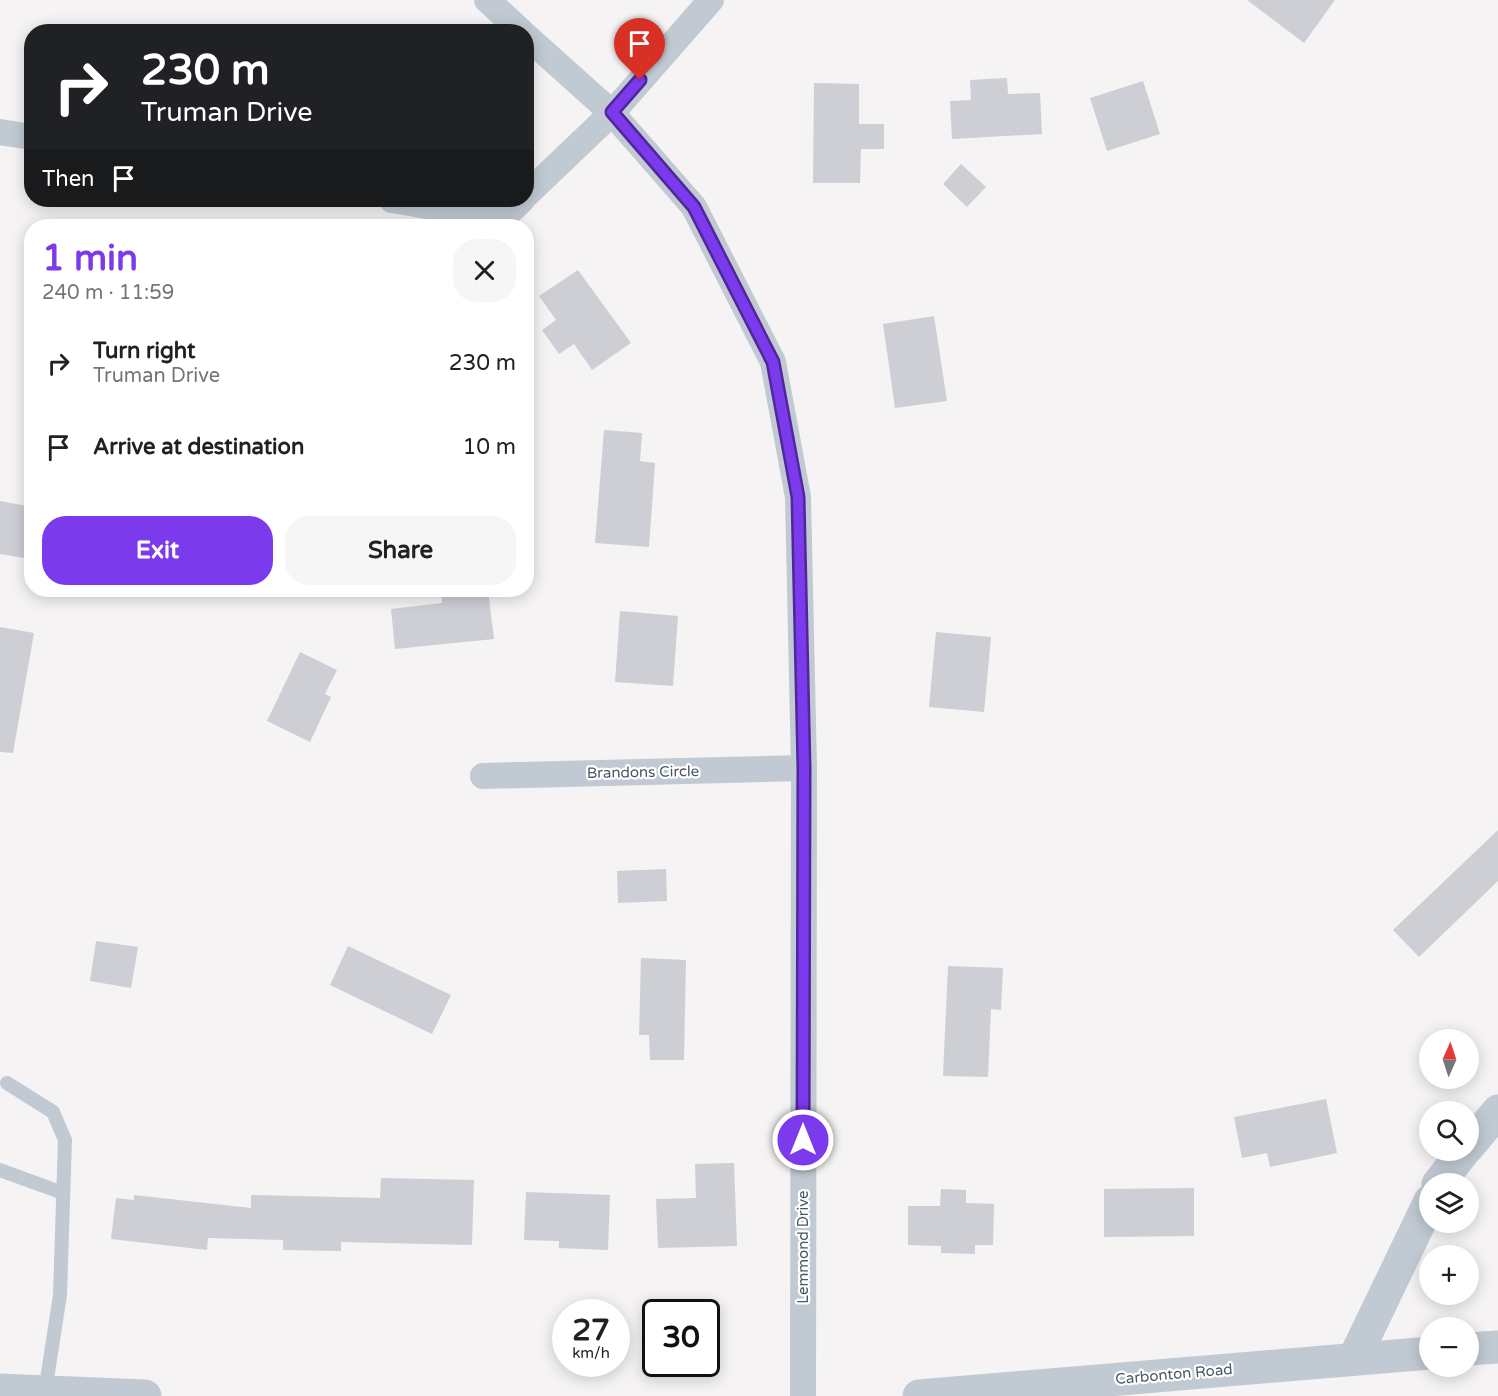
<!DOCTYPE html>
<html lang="en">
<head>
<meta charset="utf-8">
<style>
	:root { --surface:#fff; --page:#f6f6f6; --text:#202124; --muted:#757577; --accent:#7c3aed }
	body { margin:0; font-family:"Varela Round",sans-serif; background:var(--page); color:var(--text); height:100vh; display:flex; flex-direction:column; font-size:22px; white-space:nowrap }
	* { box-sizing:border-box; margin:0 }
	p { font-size:20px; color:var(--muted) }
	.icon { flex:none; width:33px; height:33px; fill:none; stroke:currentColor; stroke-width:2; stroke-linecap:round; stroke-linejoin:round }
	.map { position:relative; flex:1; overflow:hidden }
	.side { position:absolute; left:24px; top:219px; width:510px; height:378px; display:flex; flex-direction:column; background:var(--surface); border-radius:24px; box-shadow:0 3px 15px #0003 }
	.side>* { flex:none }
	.hud { position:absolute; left:24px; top:24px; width:510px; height:183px; border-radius:24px; box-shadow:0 3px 15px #0003; background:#202124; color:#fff; overflow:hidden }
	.needle { width:39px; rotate:3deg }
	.tools { position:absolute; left:1419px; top:1029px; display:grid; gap:12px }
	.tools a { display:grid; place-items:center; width:60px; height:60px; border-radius:50%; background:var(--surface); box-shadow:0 3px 15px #0003; font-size:30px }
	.speed { position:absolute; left:552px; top:1299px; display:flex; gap:12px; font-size:30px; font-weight:700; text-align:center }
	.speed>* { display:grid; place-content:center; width:78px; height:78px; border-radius:50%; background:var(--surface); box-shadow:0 3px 15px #0003; line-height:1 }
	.speed small { font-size:15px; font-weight:400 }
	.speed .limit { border:3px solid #111; border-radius:9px; background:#fff; color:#111 }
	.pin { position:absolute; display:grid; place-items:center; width:51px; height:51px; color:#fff; margin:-62px -26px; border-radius:50% 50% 50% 0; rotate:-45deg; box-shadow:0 0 6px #0007 }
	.pin .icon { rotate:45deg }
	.me { position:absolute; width:66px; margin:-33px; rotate:0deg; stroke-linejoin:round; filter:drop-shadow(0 0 4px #0008) }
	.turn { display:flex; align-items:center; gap:21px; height:126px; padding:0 18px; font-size:27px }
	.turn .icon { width:78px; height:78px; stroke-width:2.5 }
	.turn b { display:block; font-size:42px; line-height:51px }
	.then { display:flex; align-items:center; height:57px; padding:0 18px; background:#0003; gap:12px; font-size:22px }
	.round { display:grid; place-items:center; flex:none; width:63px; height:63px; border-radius:24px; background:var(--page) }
	.summary { display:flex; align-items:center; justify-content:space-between; height:102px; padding:0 18px }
	h1 { font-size:36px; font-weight:700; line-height:45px; color:var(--accent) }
	.button { display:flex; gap:12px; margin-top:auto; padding:12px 18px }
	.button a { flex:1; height:69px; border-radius:24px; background:var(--accent); color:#fff; font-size:24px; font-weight:700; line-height:69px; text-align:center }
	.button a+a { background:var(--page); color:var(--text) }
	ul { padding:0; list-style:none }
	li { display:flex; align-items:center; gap:18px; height:84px; padding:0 18px }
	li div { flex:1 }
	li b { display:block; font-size:22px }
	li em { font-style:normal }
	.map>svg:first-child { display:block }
</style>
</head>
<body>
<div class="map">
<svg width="1498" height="1396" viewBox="0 0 1498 1396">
	<rect width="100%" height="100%" fill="#f5f3f3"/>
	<g fill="#cdcfd5">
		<polygon points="1247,0 1335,0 1304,43"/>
		<polygon points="1007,78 1008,94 1040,93 1042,134 952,139 950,101 971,100 970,80"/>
		<polygon points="1143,81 1160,134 1107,151 1090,98"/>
		<polygon points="814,83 859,84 859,124 884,124 884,149 861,149 860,183 813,183"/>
		<polygon points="961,164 986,187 967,207 943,184"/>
		<polygon points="578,270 631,343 592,370 574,344 559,354 542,330 556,320 539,296"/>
		<polygon points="934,316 947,401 895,408 883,324"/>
		<polygon points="604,430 642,433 640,461 655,463 649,547 595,543"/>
		<polygon points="0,501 32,507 24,558 0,554"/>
		<polygon points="441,590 488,590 494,639 395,649 391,609 442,603"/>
		<polygon points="620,611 678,616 673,686 615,682"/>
		<polygon points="0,627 34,633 13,753 0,752"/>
		<polygon points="936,632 991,637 984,712 929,707"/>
		<polygon points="300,652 337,670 325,694 331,697 310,742 267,721"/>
		<polygon points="1498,830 1498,881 1419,957 1393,930"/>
		<polygon points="666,869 667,901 618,903 617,871"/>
		<polygon points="96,941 138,947 131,988 90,981"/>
		<polygon points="348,946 451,995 432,1034 330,985"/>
		<polygon points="641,958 686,960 684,1060 650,1060 649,1035 639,1035"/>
		<polygon points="948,966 1003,968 1001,1010 991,1009 988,1077 943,1076"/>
		<polygon points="1326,1099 1337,1153 1270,1167 1267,1153 1242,1158 1234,1117"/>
		<polygon points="734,1163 737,1246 658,1248 656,1199 696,1198 695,1164"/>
		<polygon points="381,1178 474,1180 472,1245 341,1242 341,1251 283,1250 283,1240 208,1238 207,1250 111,1239 116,1198 134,1200 134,1195 251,1208 251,1195 380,1198"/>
		<polygon points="1194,1188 1194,1236 1104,1237 1104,1189"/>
		<polygon points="941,1189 966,1190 966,1203 994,1204 993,1245 975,1245 975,1254 941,1253 941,1246 908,1245 908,1206 940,1206"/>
		<polygon points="526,1192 610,1195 608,1250 559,1248 559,1241 524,1240"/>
	</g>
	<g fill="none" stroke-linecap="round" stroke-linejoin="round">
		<g stroke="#c1cad2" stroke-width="14">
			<polyline points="7,1083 53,1112 65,1140 60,1295 45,1392"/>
			<polyline points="0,1170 63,1193"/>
		</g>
		<g stroke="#c1cad2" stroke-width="26">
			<polyline points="487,0 522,32"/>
			<polyline points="526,36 612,113 694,207 773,362 798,497 804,768 803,1396"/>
			<polyline points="0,132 32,137"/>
			<polyline points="526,195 612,113 711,0"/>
			<polyline points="392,200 502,219 522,200"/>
			<polyline points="483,776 804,768"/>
		</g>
		<g stroke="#c1cad2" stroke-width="33">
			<polyline points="1468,1147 1498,1111"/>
			<polyline points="1438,1184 1465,1150"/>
			<polyline points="1468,1349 1498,1347"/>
			<polyline points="1354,1359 1430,1201"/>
			<polyline points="0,1390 145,1396"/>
			<polyline points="919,1396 1430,1353"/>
		</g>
	</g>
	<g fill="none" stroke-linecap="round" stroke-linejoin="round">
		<g stroke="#51269a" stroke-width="15">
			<polyline id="route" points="640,80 612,112 694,207 773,362 798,497 804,768 803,1140"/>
		</g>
		<use href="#route" stroke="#7c3aed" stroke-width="10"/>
	</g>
	<g text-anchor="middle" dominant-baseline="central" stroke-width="4.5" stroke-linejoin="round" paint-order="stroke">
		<g font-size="15" fill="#4a5661" stroke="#fff">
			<text transform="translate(643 772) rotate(-1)">Brandons Circle</text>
			<text transform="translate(803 1247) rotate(-90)">Lemmond Drive</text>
			<text transform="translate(1174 1374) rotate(-5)">Carbonton Road</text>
		</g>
	</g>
</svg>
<div class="tools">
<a><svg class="needle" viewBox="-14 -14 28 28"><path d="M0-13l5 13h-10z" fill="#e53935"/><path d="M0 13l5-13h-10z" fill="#757577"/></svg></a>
<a><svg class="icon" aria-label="search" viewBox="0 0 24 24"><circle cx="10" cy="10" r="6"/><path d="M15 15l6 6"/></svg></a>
<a><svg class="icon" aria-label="layers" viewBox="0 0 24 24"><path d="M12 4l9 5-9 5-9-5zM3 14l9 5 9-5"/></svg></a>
<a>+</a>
<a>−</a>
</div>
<div class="speed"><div>27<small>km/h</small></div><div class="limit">30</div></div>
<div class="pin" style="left:640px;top:80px;background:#d93025"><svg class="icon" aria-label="arrive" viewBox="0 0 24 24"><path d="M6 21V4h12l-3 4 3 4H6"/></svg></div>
<svg class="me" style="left:803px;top:1140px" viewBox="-20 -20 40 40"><circle r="17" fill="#7c3aed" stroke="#fff" stroke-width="3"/><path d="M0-11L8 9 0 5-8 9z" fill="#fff"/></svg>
<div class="hud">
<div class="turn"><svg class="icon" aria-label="right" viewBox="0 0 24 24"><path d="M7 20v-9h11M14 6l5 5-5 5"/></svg><div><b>230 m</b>Truman Drive</div></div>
<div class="then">Then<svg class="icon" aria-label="arrive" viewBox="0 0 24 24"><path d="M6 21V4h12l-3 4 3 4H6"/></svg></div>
</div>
<section class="side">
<div class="summary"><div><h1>1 min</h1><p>240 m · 11:59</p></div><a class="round"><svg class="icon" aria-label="close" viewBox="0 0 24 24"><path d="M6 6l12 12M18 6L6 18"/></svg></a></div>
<ul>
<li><svg class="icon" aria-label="right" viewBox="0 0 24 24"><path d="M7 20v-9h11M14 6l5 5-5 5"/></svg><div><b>Turn right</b><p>Truman Drive</p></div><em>230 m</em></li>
<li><svg class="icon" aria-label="arrive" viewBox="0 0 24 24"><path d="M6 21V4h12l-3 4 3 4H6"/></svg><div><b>Arrive at destination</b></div><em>10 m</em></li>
</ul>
<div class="button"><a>Exit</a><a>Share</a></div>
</section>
</div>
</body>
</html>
